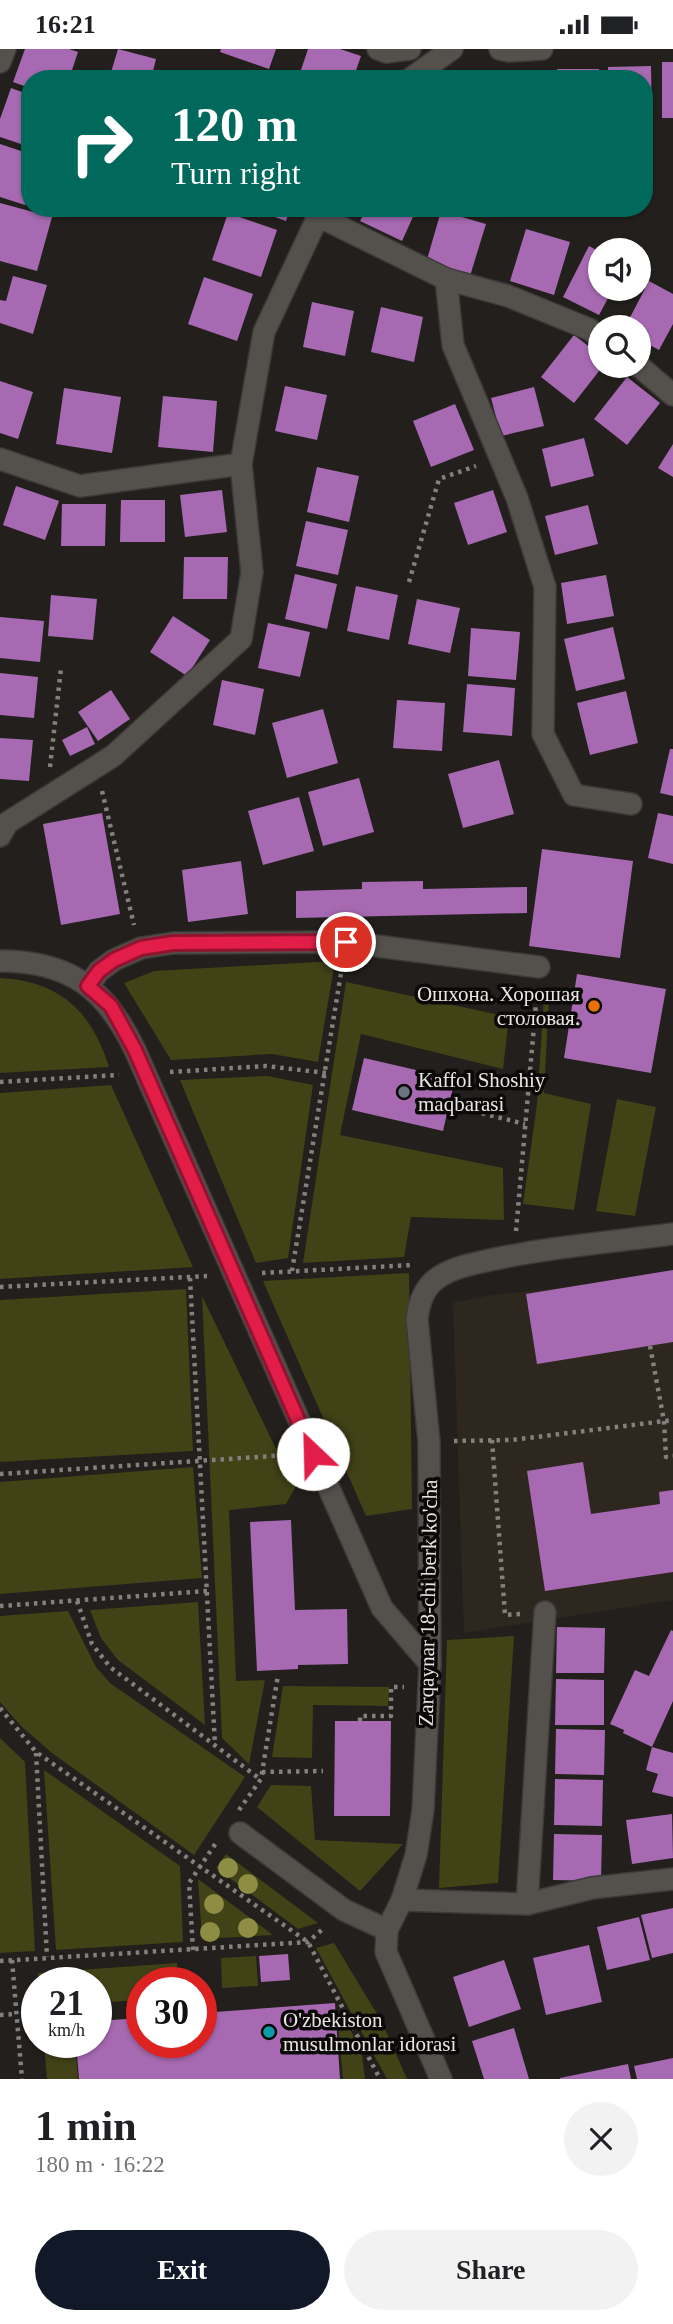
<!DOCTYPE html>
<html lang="en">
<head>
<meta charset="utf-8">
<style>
	:root { --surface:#fff; --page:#f2f2f2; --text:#202124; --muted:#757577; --accent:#111827 }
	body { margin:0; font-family:Georgia,serif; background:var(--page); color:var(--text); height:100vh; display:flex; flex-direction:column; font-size:26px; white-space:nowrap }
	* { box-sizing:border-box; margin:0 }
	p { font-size:23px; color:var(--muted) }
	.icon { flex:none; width:38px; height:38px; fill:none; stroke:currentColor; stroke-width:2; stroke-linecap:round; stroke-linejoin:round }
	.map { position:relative; height:2030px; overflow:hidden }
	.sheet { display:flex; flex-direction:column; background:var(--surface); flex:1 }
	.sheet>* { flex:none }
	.top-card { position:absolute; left:21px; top:21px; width:632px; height:147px; border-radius:28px; box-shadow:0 2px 5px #0004; background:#00695c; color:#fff; overflow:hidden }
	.controls { position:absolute; left:588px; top:189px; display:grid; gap:14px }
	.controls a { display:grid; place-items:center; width:63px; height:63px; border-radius:50%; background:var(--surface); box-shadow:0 2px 5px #0004; font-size:35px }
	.speed { position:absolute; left:21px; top:1918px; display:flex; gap:14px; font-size:35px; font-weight:700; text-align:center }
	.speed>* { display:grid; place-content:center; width:91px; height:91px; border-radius:50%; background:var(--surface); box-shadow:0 2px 5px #0004; line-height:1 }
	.speed small { font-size:18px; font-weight:400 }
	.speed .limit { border:10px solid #d22; background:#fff; color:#111 }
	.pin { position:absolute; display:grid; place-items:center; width:60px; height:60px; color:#fff; margin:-30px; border:4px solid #fff; border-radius:50%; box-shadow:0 2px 7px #0007 }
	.me { position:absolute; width:77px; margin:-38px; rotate:336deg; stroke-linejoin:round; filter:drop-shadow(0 0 5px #0008) }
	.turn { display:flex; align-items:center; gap:24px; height:147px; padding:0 35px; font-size:32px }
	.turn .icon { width:91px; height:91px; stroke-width:2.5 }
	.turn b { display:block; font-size:49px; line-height:60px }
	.round { display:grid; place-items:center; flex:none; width:74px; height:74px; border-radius:37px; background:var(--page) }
	.headline { display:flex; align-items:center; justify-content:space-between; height:119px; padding:0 35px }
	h1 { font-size:42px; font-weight:700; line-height:52px }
	.primary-button { display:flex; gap:14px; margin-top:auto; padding:14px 35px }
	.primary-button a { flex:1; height:80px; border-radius:42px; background:var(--accent); color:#fff; font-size:28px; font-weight:700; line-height:80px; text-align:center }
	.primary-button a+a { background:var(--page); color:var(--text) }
	.status { display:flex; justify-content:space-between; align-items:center; height:49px; padding:0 35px; background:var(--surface); direction:ltr }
	.status svg { height:19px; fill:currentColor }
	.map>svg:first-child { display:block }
</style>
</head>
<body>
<div class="status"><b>16:21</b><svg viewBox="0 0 49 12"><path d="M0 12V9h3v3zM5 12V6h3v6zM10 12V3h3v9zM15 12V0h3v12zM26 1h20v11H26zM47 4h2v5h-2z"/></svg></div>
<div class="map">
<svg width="673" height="2030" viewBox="0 0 673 2030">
	<rect width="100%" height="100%" fill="#221f1c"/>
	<polygon fill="#2e271f" points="673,1226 673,1551 464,1584 453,1254 486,1247"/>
	<g fill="#414216">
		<polygon points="335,912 318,1013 272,1005 171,1011 124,934 154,922"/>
		<path d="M0 929C60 932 92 963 109 1018L0 1024Z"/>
		<polygon points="346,933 509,968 503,1020 361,985 340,1086 503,1119 504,1171 411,1168 404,1208 303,1214"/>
		<polygon points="544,949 549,949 544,1044 591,1055 574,1161 523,1155 537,1055"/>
		<polygon points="267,1027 313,1036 288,1209 256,1214 180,1031"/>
		<polygon points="111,1036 193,1218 0,1230 0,1044"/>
		<polygon points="617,1050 656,1058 635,1167 596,1162"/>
		<polygon points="409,1224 412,1460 366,1467 263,1232"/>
		<polygon points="186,1240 193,1402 0,1413 0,1251"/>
		<polygon points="202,1247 295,1439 286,1455 229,1461 236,1632 265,1631 249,1715 222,1689"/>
		<polygon points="193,1418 202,1529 0,1545 0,1433"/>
		<polygon points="198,1553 205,1676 118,1611 101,1589 90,1561"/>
		<polygon points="68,1562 96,1618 110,1634 245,1728 194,1806 52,1704 21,1677 0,1653 0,1567"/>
		<polygon points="514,1587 498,1834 439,1839 447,1591"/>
		<polygon points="283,1637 389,1638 388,1657 313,1656 312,1709 272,1708"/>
		<polygon points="0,1689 25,1713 35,1902 0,1904"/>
		<polygon points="44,1721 180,1817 183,1893 56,1901"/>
		<polygon points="271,1736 311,1737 315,1791 403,1795 360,1842 257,1758"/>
		<polygon points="226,1805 318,1874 298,1880 216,1819"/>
		<polygon points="198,1830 273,1886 202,1890"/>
		<polygon points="334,1894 382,1973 407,2030 387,2030 316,1899"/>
		<polygon points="256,1907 258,1937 222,1939 221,1909"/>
		<polygon points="177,1914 178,1934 142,1934 142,1951 96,1954 96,1934 39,1934 38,1924"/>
		<polygon points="340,1965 344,1966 362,2006 365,2030 343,2030 337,1967"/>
		<polygon points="44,1993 75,1993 78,2030 47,2030"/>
	</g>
	<g fill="#a76ab2">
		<polygon points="25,0 69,0 78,3 69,30 30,30 30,39 13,33"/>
		<polygon points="118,0 156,10 151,30 109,30"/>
		<polygon points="221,0 276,0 269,20 220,3"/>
		<polygon points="308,0 340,0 361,7 353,30 298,30"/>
		<rect x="662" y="13" width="11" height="56"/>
		<polygon points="651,17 652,74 644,74 644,30 608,30 608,18"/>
		<rect x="557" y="20" width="42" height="10"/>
		<polygon points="542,21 542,30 500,30 500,22"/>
		<polygon points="11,39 30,46 30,98 0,88 0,70"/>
		<polygon points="0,95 30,105 30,142 25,156 0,148"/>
		<polygon points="0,154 52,168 37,222 0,212"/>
		<polygon points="250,159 290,159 286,172"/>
		<polygon points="367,159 417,159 402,192 360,172"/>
		<polygon points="441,162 486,175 470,227 426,214"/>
		<polygon points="228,164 277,181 261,228 212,211"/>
		<polygon points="526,180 570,193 554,246 510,232"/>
		<polygon points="589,197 600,203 600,240 613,240 599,266 563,248"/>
		<polygon points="13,227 47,236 33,285 0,274 0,251 6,252"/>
		<polygon points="204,228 253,245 237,292 188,275"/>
		<polygon points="649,232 673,245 673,275 659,301 639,290 639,278 625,278"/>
		<polygon points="312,253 354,262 345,307 303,298"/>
		<polygon points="381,258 423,268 414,313 371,303"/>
		<polygon points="574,286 600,306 600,317 603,317 574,354 541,328"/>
		<polygon points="627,328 660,354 627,396 594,370"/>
		<polygon points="0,332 33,343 18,390 0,384"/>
		<polygon points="285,337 327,346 317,391 275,382"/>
		<polygon points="534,338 544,377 501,387 491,349"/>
		<polygon points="64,339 121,348 112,404 56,395"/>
		<polygon points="163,347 217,352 213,403 158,398"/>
		<polygon points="455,355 474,401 431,418 413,372"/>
		<polygon points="584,389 594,427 551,438 542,400"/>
		<polygon points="673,395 673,428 658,419"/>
		<polygon points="317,418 359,427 349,473 307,463"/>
		<polygon points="16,437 59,452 45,491 3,476"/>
		<polygon points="222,441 227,483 185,488 180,446"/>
		<polygon points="493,441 507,483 468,496 454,454"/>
		<polygon points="121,451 165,451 165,493 120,493"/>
		<polygon points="62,455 106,455 105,497 61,497"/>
		<polygon points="588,456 598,495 555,506 545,467"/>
		<polygon points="306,472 348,481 338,526 296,517"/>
		<polygon points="184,508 228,508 227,550 183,550"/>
		<polygon points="295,525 337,535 327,580 285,570"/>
		<polygon points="606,526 614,567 567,575 561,534"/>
		<polygon points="356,537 398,546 389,591 347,582"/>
		<polygon points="51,546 97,550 93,591 48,587"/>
		<polygon points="417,550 460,559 450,604 408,595"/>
		<polygon points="173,567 210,591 187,627 150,603"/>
		<polygon points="0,568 44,572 40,613 0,609"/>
		<polygon points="268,574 310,583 300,628 258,619"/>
		<polygon points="613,578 625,630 576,642 564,590"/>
		<polygon points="471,579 520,583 516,631 468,627"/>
		<polygon points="0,624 38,628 34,669 0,666"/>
		<polygon points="222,631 264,640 255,686 213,676"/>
		<polygon points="467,635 515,639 512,687 463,683"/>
		<polygon points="111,641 130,670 98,692 78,663"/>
		<polygon points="626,642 638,694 590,706 577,654"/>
		<polygon points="397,651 445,654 442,702 393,699"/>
		<polygon points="323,660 338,714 287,729 272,674"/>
		<polygon points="87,678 95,695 70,707 62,691"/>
		<polygon points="0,689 33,691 29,732 0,730"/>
		<polygon points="670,700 673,700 673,747 660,744"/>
		<polygon points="499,711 514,765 463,779 448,725"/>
		<polygon points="359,729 374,783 323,797 308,743"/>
		<polygon points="299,748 314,802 263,816 248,762"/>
		<polygon points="102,764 120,865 61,876 43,775"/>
		<polygon points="658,764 673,767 673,815 648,809"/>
		<polygon points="542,800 633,812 620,909 529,897"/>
		<polygon points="241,812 248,865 188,873 182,821"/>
		<polygon points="423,832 423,840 527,838 527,864 296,869 296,842 362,840 362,833"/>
		<polygon points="577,925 666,940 651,1024 564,1009"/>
		<polygon points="364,1009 455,1030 443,1082 352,1061"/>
		<polygon points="673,1221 673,1293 537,1315 526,1245"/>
		<polygon points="583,1413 591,1465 660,1455 659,1443 673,1441 673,1523 545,1542 527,1422"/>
		<polygon points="291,1471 295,1561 347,1560 348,1615 298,1616 298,1620 257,1622 250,1473"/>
		<polygon points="557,1578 605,1579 604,1624 556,1624"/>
		<polygon points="671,1581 673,1582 673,1652 652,1698 623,1684 624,1681 610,1675 635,1621 649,1627"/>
		<polygon points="556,1630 604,1631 604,1676 555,1676"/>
		<polygon points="335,1672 391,1672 390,1767 334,1767"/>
		<polygon points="556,1680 605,1681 604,1726 555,1725"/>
		<polygon points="652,1698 673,1704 673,1748 652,1743 658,1725 646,1721"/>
		<polygon points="555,1730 603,1731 602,1777 554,1776"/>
		<polygon points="672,1765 673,1809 632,1815 626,1771"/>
		<polygon points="554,1785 602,1786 601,1832 553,1831"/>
		<polygon points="673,1859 673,1904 652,1909 641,1866"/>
		<polygon points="639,1868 650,1911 607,1921 597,1878"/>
		<polygon points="589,1896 602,1953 546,1966 533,1909"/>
		<polygon points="288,1905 290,1931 261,1933 259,1907"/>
		<polygon points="504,1911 521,1960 469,1978 453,1928"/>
		<polygon points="335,1954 340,2030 79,2030 76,1993 96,1993 96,1972 142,1969 142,1993 201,1993 201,1964"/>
		<polygon points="514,1979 529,2030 484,2030 472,1992"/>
		<polygon points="673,2009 673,2030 637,2030 634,2017"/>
		<polygon points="628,2015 631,2030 560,2030 560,2029"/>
	</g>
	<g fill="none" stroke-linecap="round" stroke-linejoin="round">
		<g stroke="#3c3a38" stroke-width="24">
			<g id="minor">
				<polyline points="378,0 386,3 410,0"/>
				<polyline points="500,0 509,2 542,0"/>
				<polyline points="0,13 5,0"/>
				<polyline points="410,30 452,0"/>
				<polyline points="318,167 446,230 508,247 589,280 600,288"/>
				<polyline points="446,230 453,296 517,449 545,538 543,685 574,746 631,755"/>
				<polyline points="639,317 673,346"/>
				<polyline points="0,410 80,437 241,415"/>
				<polyline points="0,787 7,774 113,707 241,590 252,523 241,415 264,283 322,159"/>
				<path d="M0 912C70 912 106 940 135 1001L382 1559 430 1615"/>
				<polyline points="88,937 99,922 114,911 141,899 173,894 346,893 539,918"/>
				<polyline points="240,1784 344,1861 387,1881"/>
				<polyline points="402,1851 527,1855 592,1839 673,1830"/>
				<polyline points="527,1855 545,1563"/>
				<path d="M441 2030 386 1903 387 1881 402 1851 416 1806 423 1761 430 1615 429 1393 417 1270C419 1253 424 1238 439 1228 454 1218 473 1215 490 1211 550 1198 612 1193 673 1185"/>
			</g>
		</g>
		<g stroke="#83817e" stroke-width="4.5" stroke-dasharray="3.5 5" stroke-linecap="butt">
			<polyline points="409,533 439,430 476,417"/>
			<polyline points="50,718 61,619"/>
			<polyline points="102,742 134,876"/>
			<polyline points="170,1023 266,1017 326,1024"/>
			<polyline points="0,1033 119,1026"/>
			<polyline points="449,1056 525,1075"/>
			<polyline points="516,1182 537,943"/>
			<polyline points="292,1222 342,918"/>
			<polyline points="262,1224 413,1216"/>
			<polyline points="190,1229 215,1696"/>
			<polyline points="0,1238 207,1227"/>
			<polyline points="650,1297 664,1372 666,1408 673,1407"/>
			<polyline points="492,1391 505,1566 521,1565"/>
			<polyline points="454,1392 512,1391 673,1371"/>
			<polyline points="0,1425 288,1406"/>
			<polyline points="77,1552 92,1595 110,1618 260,1730"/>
			<polyline points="0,1557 207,1542"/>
			<polyline points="0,1659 36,1703 308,1893 380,2030"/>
			<polyline points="360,1672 360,1667 391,1667 391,1638 404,1638"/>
			<polyline points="36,1704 47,1908"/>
			<polyline points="262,1723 323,1722"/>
			<polyline points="239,1761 261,1730 278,1626"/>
			<polyline points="193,1901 189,1834 218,1791"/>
			<polyline points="12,1911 22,2030"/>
			<polyline points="0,1912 308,1893 325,1878"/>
			<polyline points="0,1966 17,1965"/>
		</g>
		<use href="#minor" stroke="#54514d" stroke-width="21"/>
	</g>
	<g fill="#8d8e43">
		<circle cx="228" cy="1819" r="10"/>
		<circle cx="248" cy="1835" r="10"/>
		<circle cx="214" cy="1855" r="10"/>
		<circle cx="248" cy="1879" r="10"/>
		<circle cx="210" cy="1883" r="10"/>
	</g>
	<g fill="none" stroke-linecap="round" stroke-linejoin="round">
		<g stroke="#92132f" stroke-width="18">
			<polyline id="route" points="313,1405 135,1001 111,957 88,937 99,922 114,911 141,899 173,894 346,893"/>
		</g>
		<use href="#route" stroke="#e11d48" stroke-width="12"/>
	</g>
	<circle fill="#e8710a" stroke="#0a0908" stroke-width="2.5" cx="594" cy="957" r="7"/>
	<circle fill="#6b7280" stroke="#0a0908" stroke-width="2.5" cx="404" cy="1043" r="7"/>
	<circle fill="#0f9aa8" stroke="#0a0908" stroke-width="2.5" cx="269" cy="1983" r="7"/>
	<g text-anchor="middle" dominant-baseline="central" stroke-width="7" stroke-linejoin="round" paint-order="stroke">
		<g font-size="21" fill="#e8e6e4" stroke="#0a0908" text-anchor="start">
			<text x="580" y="945" text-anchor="end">Ошхона. Хорошая<tspan x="580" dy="24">столовая.</tspan></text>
			<text x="418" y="1031">Kaffol Shoshiy<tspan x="418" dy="24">maqbarasi</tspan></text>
			<text x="283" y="1971">O'zbekiston<tspan x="283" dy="24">musulmonlar idorasi</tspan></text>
		</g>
		<g font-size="21" fill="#e8e6e4" stroke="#0a0908">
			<text transform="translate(428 1554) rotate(-89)">Zarqaynar 18-chi berk ko'cha</text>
		</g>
	</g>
</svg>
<div class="controls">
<a><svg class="icon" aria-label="sound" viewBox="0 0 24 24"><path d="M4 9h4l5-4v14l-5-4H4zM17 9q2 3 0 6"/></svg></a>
<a><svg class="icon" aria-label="search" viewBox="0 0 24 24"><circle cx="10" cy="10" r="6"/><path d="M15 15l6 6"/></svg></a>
</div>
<div class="speed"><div>21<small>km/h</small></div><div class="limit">30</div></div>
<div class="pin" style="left:346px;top:893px;background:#d93025"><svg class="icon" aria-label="arrive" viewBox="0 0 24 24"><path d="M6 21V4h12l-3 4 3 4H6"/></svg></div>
<svg class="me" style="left:313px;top:1405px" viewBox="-20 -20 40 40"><circle r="19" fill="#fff"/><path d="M0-13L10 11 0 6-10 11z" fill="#e11d48"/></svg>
<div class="top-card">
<div class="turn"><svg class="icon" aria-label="right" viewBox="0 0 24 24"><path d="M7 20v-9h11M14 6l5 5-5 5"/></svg><div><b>120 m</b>Turn right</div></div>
</div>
</div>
<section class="sheet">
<div class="headline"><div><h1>1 min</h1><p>180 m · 16:22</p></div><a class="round"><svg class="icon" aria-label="close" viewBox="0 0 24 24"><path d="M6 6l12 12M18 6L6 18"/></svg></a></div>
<div class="primary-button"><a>Exit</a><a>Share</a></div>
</section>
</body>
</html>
